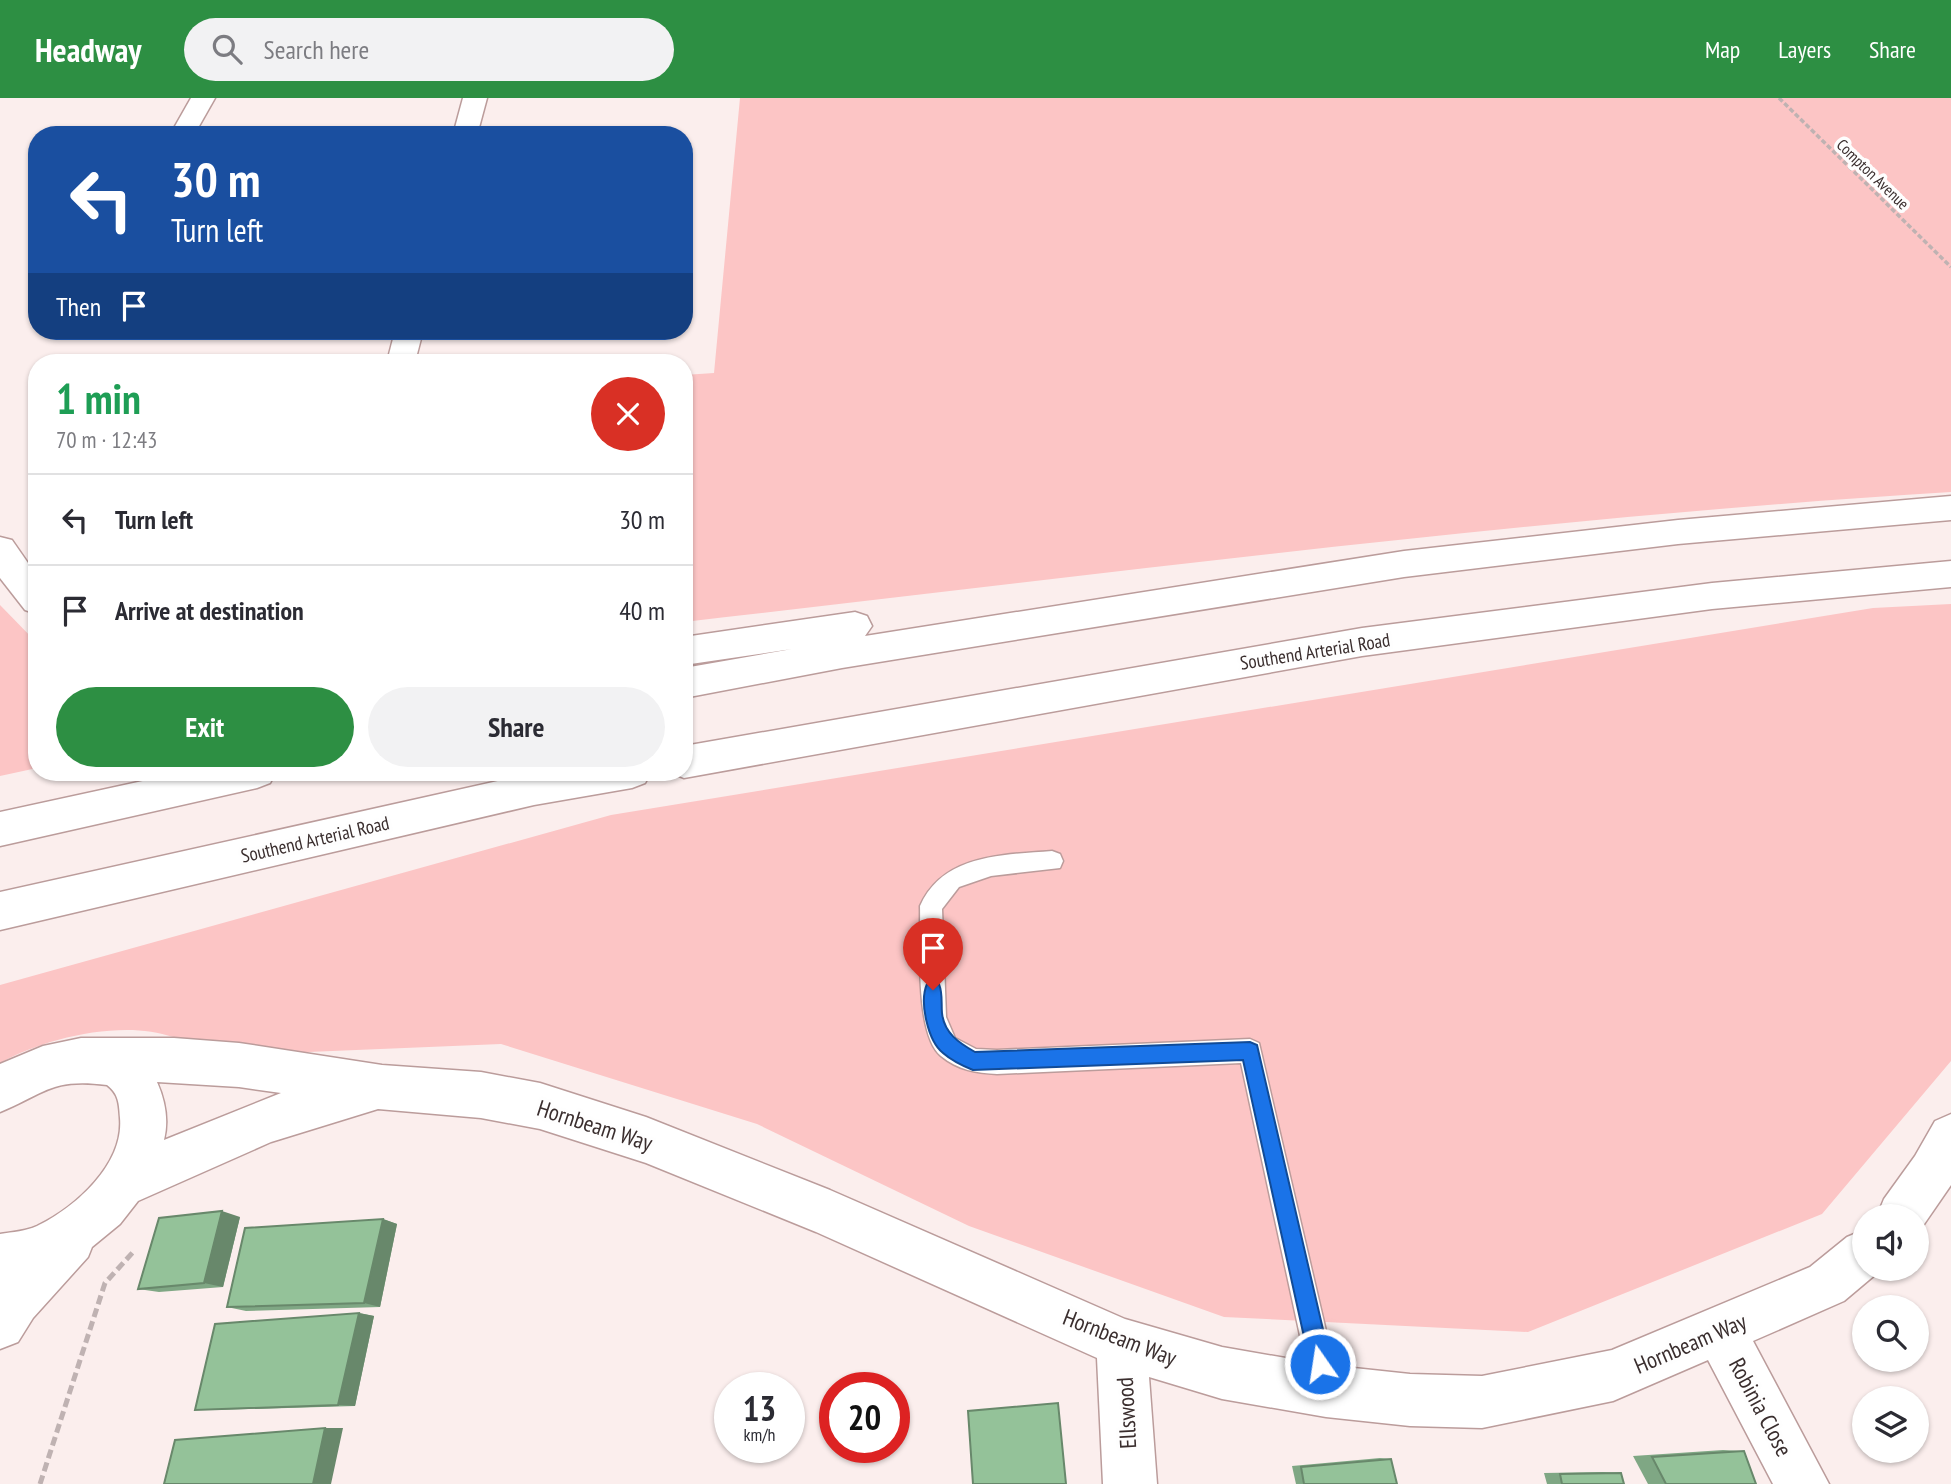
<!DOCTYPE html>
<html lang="en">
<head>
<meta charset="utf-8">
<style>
	:root { --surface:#fff; --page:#f2f2f3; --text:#2b2b33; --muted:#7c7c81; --line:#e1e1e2; --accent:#2d8f43 }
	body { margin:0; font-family:"PT Sans Narrow",sans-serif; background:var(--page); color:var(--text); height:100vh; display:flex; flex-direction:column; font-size:26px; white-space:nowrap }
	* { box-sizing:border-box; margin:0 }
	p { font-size:23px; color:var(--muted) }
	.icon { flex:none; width:38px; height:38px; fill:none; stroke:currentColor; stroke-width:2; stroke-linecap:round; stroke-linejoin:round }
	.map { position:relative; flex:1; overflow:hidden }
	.sheet { position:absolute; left:28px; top:256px; width:665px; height:427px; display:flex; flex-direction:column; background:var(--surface); border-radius:28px; box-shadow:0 2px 5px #0004 }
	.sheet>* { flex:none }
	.top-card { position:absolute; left:28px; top:28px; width:665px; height:214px; border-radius:28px; box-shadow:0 2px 5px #0004; background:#1a4fa0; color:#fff; overflow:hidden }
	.tools { position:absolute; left:1852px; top:1106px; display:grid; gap:14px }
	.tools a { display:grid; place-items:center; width:77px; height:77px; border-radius:50%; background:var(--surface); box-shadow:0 2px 5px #0004; font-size:35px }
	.speed { position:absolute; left:714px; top:1274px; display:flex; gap:14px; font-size:35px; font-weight:700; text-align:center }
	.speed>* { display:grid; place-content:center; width:91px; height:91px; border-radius:50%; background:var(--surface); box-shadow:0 2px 5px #0004; line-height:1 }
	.speed small { font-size:18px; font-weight:400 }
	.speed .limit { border:10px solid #d22; background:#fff; color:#111 }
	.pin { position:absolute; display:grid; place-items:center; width:60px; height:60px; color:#fff; margin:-72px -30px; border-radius:50% 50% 50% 0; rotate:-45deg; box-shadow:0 0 7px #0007 }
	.pin .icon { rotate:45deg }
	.me { position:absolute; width:77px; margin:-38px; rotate:347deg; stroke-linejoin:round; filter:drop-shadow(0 0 5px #0008) }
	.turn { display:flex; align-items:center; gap:24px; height:147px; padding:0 28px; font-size:32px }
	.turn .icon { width:91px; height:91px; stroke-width:2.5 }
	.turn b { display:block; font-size:49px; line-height:60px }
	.then { display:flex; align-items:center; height:66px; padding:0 28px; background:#0003; gap:14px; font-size:26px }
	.round { display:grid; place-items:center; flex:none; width:74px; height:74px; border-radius:37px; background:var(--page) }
	.overview { display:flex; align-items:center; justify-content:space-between; height:119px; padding:0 28px }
	h1 { font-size:42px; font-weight:700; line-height:52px; color:#1e9e55 }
	.action { display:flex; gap:14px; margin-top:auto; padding:14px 28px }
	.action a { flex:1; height:80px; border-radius:42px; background:var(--accent); color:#fff; font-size:28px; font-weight:700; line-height:80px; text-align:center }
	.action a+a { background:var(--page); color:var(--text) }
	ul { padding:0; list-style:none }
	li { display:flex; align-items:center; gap:21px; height:91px; padding:0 28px; border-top:2px solid var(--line) }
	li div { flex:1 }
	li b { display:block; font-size:26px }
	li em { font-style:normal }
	header { display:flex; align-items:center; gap:42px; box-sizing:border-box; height:98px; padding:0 35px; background:var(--accent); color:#fff }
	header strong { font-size:33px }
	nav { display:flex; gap:38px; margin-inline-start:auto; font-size:24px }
	.search { width:490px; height:63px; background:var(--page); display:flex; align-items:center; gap:18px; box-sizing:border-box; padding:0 24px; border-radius:38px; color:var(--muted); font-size:26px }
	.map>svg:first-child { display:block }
</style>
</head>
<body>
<header>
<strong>Headway</strong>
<div class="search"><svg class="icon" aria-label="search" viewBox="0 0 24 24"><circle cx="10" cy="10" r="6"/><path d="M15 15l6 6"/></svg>Search here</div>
<nav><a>Map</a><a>Layers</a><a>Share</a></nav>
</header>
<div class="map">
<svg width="1951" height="1386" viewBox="0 0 1951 1386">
	<rect width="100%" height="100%" fill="#fbeeed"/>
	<g fill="#fcc5c5">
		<path d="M740 0H1951V394C1527 420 1106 476 684 524V277L714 275Z"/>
		<path d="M1951 506V963L1822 1116 1528 1234 1224 1219 969 1128 757 1026 501 946 212 958C199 952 186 944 173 939 123 921 44 940 0 965V887L611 717 1873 510Z"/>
		<polygon points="0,507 37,545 37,670 0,678"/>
	</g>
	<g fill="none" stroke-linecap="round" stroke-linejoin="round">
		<g stroke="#bb9c9b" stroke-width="3">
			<path id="service" d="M1052 753 1060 756 1063 763 1060 770 991 778 959 789 942 811 946 919 955 940 976 951 997 952 1250 941 1259 945 1340 1293 1336 1303 1326 1307 1316 1303 1312 1293 1241 965 997 976C976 975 958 972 941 958 914 936 921 842 920 808 943 756 1003 757 1052 753Z"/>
		</g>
		<g stroke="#bb9c9b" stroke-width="3">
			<g id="minor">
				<polygon points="191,0 215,0 194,37 170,37"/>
				<polygon points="463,0 487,0 477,37 453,37"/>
				<polygon points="395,233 423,233 415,264 387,264"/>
				<path d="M81 940H174L239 945 382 967 481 974 540 985 646 1019 830 1092 1125 1221 1222 1249 1326 1267 1410 1276 1482 1278 1612 1252 1810 1169 1847 1139 1864 1132V1171H1882L1844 1203 1753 1243 1829 1386H1773L1708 1262 1613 1303 1482 1330 1410 1328 1326 1319 1222 1301 1149 1279 1157 1386H1103L1097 1260 816 1134 646 1065 540 1031 481 1020 378 1011 271 1044 138 1103 120 1126 92 1149 88 1159 33 1220 18 1244 0 1251V1136C13 1134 26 1133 37 1128 76 1109 124 1066 120 1020 119 1006 119 996 107 987 51 980 46 995 0 1014V966L43 948ZM157 984 239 989 281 995 164 1042C169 1022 165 1002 157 984Z"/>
				<polygon points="1951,1016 1951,1087 1918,1135 1916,1118 1877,1118 1884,1101 1915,1058 1935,1023"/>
			</g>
		</g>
		<g stroke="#bb9c9b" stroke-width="3">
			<g id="trunk">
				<polygon points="1951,398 1951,422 1678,446 1404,479 842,570 684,600 684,570 792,551 684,567 684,539 855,514 867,518 872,528 865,538 1404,453 1678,422"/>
				<polygon points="0,439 12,442 37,478 37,516 25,512 0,480"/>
				<polygon points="1951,463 1951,489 1712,511 1362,558 684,680 670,674 684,674 684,648 1362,530 1712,485"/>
				<polygon points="184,674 276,674 270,685 257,690 0,748 0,714"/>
				<polygon points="651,674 645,685 632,690 534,707 0,832 0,794 534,675"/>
			</g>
		</g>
		<polyline stroke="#bfb2b2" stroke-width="3.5" stroke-dasharray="5 2.5" stroke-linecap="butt" points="1779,0 1951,169"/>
		<polyline stroke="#bfb2b2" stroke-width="5" stroke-dasharray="9 4.5" stroke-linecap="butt" points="40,1386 105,1185 134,1153"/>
		<use href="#service" fill="#fff" fill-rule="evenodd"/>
		<use href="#minor" fill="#fff" fill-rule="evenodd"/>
		<use href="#trunk" fill="#fff" fill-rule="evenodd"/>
	</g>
	<g fill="#7fa784">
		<polygon points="240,1119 223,1189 159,1194 138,1191"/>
		<polygon points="383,1121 397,1126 380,1209 246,1213 227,1209"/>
		<polygon points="359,1215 374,1218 355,1308 216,1312 195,1312"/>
		<polygon points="1723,1352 1744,1353 1756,1386 1648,1386 1633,1358"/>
		<polygon points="1380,1360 1391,1361 1397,1386 1296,1386 1292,1368"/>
		<polygon points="1603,1374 1621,1375 1624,1386 1547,1386 1544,1375"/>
	</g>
	<g fill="#68886b">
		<polygon points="222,1113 240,1119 223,1189 204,1185"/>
		<polygon points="383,1121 397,1126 380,1209 364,1205"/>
		<polygon points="359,1215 374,1218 355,1308 338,1307"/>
		<polygon points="325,1330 343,1330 331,1386 313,1386"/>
	</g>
	<g fill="#94c299" stroke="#68886b" stroke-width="2">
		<polygon points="222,1113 204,1185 138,1191 159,1120"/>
		<polygon points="383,1121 364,1205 227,1209 245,1130"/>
		<polygon points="359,1215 338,1307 195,1312 215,1226"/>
		<polygon points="1058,1305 1066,1386 973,1386 968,1313"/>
		<polygon points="325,1330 313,1386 164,1386 175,1342"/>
		<polygon points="1744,1353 1756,1386 1666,1386 1652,1359"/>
		<polygon points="1391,1361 1397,1386 1304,1386 1301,1369"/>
		<polygon points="1621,1375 1624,1386 1562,1386 1560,1376"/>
	</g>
	<path fill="#1a73e8" stroke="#114b97" stroke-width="2" d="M933 884 939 886C943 896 941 905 942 915 944 935 959 945 975 954L1250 944 1257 947 1331 1266 1328 1274 1320 1277 1313 1274 1310 1266 1243 962 973 972C963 968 951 962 943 955 928 943 919 904 927 886Z"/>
	<g text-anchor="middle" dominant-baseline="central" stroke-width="7" stroke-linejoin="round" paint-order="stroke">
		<g font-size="16" fill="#3a2e2e" stroke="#fefefe">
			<text transform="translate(1873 76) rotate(44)">Compton Avenue</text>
		</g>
		<g font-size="19" fill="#3a2e2e" stroke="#fefefe">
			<text transform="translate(1315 553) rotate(-9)">Southend Arterial Road</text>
			<text transform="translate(315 741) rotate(-13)">Southend Arterial Road</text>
		</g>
		<g font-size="23" fill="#3a2e2e" stroke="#fefefe">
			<text transform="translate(595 1027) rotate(18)">Hornbeam Way</text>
			<text transform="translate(1120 1239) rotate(21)">Hornbeam Way</text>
			<text transform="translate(1690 1245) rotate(-23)">Hornbeam Way</text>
			<text transform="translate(1761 1309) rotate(62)">Robinia Close</text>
			<text transform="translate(1126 1315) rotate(-93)">Ellswood</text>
		</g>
	</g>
</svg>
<div class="tools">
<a><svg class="icon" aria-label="sound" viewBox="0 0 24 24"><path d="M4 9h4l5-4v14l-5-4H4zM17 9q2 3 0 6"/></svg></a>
<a><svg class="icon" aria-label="search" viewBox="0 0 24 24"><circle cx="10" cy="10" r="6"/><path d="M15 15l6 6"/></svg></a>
<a><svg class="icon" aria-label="layers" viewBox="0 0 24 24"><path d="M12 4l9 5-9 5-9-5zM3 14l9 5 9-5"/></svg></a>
</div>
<div class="speed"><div>13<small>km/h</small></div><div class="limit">20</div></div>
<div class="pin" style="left:933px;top:892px;background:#d93025"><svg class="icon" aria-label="arrive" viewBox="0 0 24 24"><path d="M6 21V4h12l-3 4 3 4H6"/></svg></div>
<svg class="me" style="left:1320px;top:1266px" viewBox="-20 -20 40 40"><circle r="17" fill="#1a73e8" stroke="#fff" stroke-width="3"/><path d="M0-11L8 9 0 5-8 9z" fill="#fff"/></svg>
<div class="top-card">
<div class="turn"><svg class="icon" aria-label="left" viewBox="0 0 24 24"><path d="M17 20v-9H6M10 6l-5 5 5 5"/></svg><div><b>30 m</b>Turn left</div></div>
<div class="then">Then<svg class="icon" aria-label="arrive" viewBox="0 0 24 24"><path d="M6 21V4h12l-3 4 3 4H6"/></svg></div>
</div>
<section class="sheet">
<div class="overview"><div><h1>1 min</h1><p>70 m · 12:43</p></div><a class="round" style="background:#d93025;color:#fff"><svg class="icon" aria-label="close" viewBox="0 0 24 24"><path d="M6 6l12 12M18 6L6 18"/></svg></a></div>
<ul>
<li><svg class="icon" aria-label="left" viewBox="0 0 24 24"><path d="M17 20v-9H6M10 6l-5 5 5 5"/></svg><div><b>Turn left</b></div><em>30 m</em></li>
<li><svg class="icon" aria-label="arrive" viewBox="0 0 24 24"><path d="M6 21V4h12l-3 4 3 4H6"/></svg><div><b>Arrive at destination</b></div><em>40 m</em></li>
</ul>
<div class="action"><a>Exit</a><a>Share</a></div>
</section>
</div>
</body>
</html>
